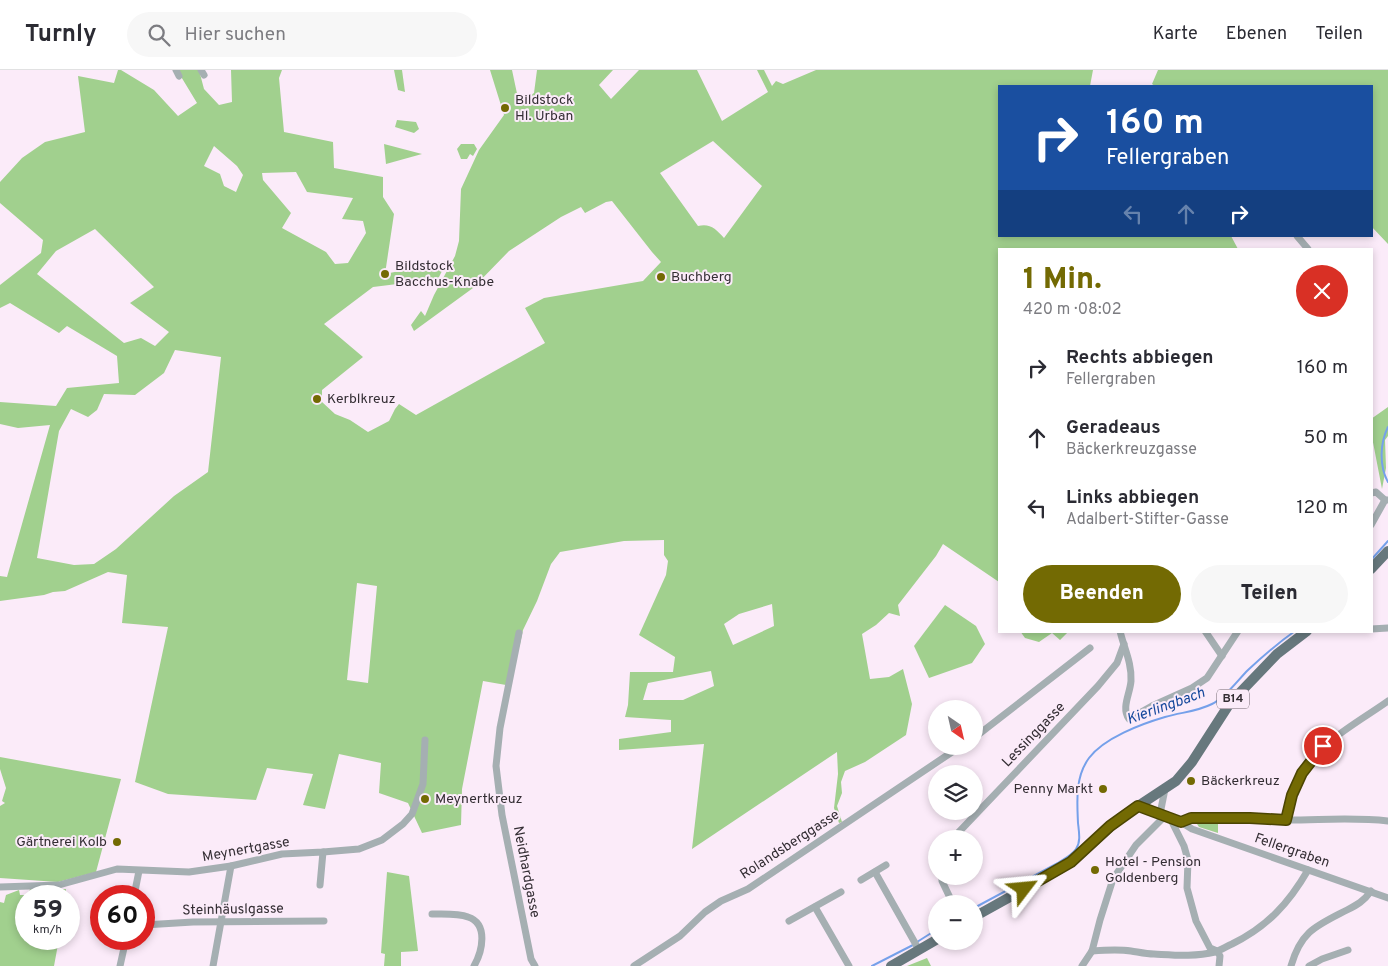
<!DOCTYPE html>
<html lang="de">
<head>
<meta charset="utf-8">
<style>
	:root { --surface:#fff; --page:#f7f7f7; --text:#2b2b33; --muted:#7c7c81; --line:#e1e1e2; --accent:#736a03 }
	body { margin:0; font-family:Overpass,sans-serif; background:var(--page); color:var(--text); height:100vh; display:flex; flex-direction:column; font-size:19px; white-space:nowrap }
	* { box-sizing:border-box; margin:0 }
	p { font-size:16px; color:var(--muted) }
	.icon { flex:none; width:28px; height:28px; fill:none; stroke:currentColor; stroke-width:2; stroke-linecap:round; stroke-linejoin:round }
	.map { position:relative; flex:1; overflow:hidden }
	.details { position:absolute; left:998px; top:178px; width:375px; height:385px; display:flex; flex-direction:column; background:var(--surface); border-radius:0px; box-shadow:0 2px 8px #0003 }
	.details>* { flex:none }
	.hud { position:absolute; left:998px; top:15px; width:375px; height:152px; border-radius:0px; box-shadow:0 2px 8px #0003; background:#1a4fa0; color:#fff; overflow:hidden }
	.needle { width:32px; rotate:146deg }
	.fabs { position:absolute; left:928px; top:630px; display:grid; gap:10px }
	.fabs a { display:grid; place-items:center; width:55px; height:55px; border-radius:50%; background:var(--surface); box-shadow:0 2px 8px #0003; font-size:25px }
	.speed { position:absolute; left:15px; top:815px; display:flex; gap:10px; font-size:25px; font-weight:700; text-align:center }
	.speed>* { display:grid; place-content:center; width:65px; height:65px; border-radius:50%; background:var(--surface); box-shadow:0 2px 8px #0003; line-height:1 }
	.speed small { font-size:12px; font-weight:400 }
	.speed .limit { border:8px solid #d22; background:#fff; color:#111 }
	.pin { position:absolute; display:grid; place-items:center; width:42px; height:42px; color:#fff; margin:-21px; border:2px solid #fff; border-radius:50%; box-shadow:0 1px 5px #0007 }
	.me { position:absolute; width:55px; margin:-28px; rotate:61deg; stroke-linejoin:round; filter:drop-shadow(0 0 4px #0008) }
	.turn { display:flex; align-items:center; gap:18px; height:105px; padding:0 25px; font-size:22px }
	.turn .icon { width:65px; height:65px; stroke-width:2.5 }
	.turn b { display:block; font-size:35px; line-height:42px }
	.lanes { display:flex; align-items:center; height:48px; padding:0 25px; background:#0003; justify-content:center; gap:25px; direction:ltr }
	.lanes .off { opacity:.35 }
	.round { display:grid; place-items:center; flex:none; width:52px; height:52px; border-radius:26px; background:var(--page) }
	.overview { display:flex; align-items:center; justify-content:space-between; height:85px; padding:0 25px }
	h1 { font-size:30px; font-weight:800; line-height:38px; color:var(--accent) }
	.primary-button { display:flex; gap:10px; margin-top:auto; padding:10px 25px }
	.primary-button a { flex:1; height:58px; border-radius:30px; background:var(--accent); color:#fff; font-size:20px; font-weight:800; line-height:58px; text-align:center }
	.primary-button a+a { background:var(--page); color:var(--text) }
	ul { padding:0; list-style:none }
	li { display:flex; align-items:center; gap:15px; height:70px; padding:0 25px }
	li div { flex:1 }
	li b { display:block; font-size:19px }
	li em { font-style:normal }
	header { display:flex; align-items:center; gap:30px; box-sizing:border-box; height:70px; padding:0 25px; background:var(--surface); border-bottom:1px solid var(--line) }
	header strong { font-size:24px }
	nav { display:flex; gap:28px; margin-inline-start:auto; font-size:18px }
	.search { width:350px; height:45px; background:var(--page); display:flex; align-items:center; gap:12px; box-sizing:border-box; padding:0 18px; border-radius:28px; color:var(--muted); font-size:19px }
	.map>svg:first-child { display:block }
</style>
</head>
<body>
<header>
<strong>Turnly</strong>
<div class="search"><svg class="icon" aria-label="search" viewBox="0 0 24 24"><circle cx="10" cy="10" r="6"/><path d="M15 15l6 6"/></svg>Hier suchen</div>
<nav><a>Karte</a><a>Ebenen</a><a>Teilen</a></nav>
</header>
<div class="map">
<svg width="1388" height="896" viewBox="0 0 1388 896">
	<rect width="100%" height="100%" fill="#fbebf9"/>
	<g fill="#a1d08e" fill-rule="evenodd">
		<path d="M118 0H121L154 20 178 46 197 33 177 0H199L204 19 219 35 232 32 231 0H282L279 8 284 62 333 72 334 98 383 107V127L394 144 385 204 447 191 438 209 373 217 324 254 363 287 322 320V332L335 344 350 350 368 362 389 351 395 339 399 334 416 345 545 273 525 238 544 228 643 211 661 192 652 182 612 131 606 132 585 143 581 137 561 147 509 181 473 218 414 261 411 255 421 241 425 246 434 225 455 186 459 171 461 119 479 80 504 45 490 0H512L519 33 534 23 537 0H613L599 15 611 29 639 0H697L722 51 768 22 757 0H764L772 16 776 11 783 14 816 0H1093L1090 16H999V166H1231L1238 179H999V512L943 474 936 486 898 535 900 546 889 543 876 555 862 564 870 609 889 607 903 599 912 634 906 665 865 692 845 701 841 712 842 723 837 736 842 752 839 753 834 738 838 704 837 682 692 779 704 674 619 680V669L671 662V650L625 647 628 635 630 602H673L675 587 639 565 666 505 668 491 664 485V470L624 471 560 482 551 494 537 531 523 560 520 574 506 615 483 611 462 719 461 755 422 763 408 733 379 723 381 693 339 684 325 739 303 735 313 704 267 698 256 730 168 724 135 712 168 557 122 553 127 505 108 502 65 521 53 522 44 525 0 531V506L7 507 50 355 18 358 0 354V332L56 336 67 318 119 313 117 286 67 256 59 263 10 233 0 238V215L41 183 43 170 0 133V112L22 88 45 72 85 62 78 6 114 13ZM713 71 762 116 724 168C716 159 710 153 698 156L660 103ZM214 76 237 96 243 105 236 122 224 116 220 104 204 96ZM296 102 307 122 353 128 342 149 363 151 366 163 348 193 335 194 326 182 282 158 291 143 263 110 262 103ZM95 159 154 217 130 233 169 262 155 276 141 268 124 273 37 204 56 181ZM175 280 221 287 208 402 174 426 116 479 94 494 74 495 37 488 59 361 71 339 88 347 97 340 104 324 135 325 164 303ZM357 513 377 516 368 613 347 610ZM772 534 774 556 733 575 724 554 739 544ZM711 601 714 616 683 630H643L648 613Z"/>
		<polygon points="394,0 402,0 405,22 398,20"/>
		<polygon points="1158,0 1388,0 1388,174 1371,156 1371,16 1155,16 1152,14"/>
		<polygon points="397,50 416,52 419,59 414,63 395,57"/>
		<polygon points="384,74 422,84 386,94"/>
		<polygon points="461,74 474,74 477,79 473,86 470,84 467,89 461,89 457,79"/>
		<polygon points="1388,337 1388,366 1385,370 1386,398 1382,419 1371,362 1371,349"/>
		<polygon points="945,535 976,556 985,574 972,593 929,608 914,576"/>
		<polygon points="1020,561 1069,561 1060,570 1052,563 1039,572 1025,568"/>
		<polygon points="0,687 121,709 96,802 58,812 0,808 0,736 5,733 2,731 6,718 0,699"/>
		<polygon points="1200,753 1218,753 1218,763 1199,757 1197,754"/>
		<polygon points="387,802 409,806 418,881 401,882 401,896 384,896 385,884 381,883"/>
		<polygon points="30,818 51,818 50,822 53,823 54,820 66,819 65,826 26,826 26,869 59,869 54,896 0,896 0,832 4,833 6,825 19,820 20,825 29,825"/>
		<polygon points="927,888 931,896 907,896"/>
	</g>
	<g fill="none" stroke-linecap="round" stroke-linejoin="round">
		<g stroke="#75a0ea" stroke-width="2">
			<path d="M1388 357C1380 373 1379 396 1388 412"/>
			<polyline points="1371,490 1388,471"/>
			<path d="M974 838 1058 793C1064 789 1072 785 1076 779 1081 772 1079 762 1078 753 1077 731 1075 707 1089 688 1104 668 1141 654 1165 647 1182 642 1196 642 1212 634 1226 627 1237 611 1248 600 1263 586 1278 573 1295 561"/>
			<polyline points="917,872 936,860"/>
			<polyline points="872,896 913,875"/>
		</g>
		<g stroke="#a5afb2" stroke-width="7">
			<polyline points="176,0 179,6"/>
			<polyline points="201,0 204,5"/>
			<polyline points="1297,166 1308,179"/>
			<polyline points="1371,423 1376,422 1385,430"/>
			<polyline points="1371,455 1385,430 1388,430"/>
			<polyline points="1371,559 1388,558"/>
			<path d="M1120 561C1124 578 1132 593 1131 611 1130 624 1121 638 1129 649L1152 636 1192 618 1207 608 1238 561"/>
			<polyline points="1205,561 1222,586"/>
			<polyline points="519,563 500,658 496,696 502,745 531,889 535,896"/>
			<polyline points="974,668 1090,578"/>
			<polyline points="1138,736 1181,752 1192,759 1388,828"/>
			<polyline points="1160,744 1165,719"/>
			<polyline points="1170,748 1184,776 1188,790 1187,818 1196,851 1210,878 1217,881 1220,886 1219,896"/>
			<path d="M1286 750C1290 734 1294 716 1303 702 1324 669 1357 653 1388 631"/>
			<path d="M1181 752C1210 743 1257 749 1288 750 1322 750 1354 747 1388 751"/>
			<polyline points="955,769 957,764 1098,616 1117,593 1124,574"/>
			<polyline points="875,802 919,880"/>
			<polyline points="942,806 942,811 953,834"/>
			<polyline points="861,810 886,795"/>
			<polyline points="320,815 323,782"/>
			<polyline points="0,817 59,815 117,799 189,802 231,796 282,784 323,782 359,779 382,770 403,754 412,744 423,714 425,670"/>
			<polyline points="134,826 139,801"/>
			<polyline points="815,837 849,896"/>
			<path d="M432 844C443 844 458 843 468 847 489 854 482 882 474 896"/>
			<polyline points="789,851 841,822"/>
			<polyline points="144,855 193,852 324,851"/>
			<path d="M1092 881C1105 880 1118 879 1131 881 1138 882 1146 884 1154 884 1174 885 1195 887 1215 882 1221 880 1227 876 1232 874 1267 857 1289 833 1308 800"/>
			<polyline points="120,896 126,869"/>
			<polyline points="213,896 231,796"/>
			<polyline points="634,896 680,866 705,842 721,831 748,819 961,676"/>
			<polyline points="1082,896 1092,881 1100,850 1113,809 1136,775 1165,746"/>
			<path d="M1291 896C1301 861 1316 856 1347 840 1357 835 1364 831 1371 821"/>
			<polyline points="1309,896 1322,889 1348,880"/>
		</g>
		<g stroke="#67787d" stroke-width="10">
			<polyline points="1371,499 1388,481"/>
			<polyline points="974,847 1060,799 1078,786 1120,748 1176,711 1192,692 1230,633 1277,584 1307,561"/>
			<polyline points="891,896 936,870"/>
		</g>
	</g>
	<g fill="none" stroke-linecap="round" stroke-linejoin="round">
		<g stroke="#4b4502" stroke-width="12">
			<polyline id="route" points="1024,819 1071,792 1110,756 1138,736 1181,752 1191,748 1250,748 1286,750 1292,725 1302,703 1323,676"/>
		</g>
		<use href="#route" stroke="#736a03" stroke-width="9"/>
	</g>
	<g fill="#736a03" stroke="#fbebf9" stroke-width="2">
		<circle cx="505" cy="38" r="5"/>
		<circle cx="385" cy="204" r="5"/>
		<circle cx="661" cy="207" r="5"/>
		<circle cx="317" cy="329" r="5"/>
		<circle cx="1191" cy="711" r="5"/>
		<circle cx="1103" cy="719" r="5"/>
		<circle cx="425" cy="729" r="5"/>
		<circle cx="117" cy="772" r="5"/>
		<circle cx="1095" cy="800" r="5"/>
	</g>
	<g text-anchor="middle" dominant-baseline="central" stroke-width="4" stroke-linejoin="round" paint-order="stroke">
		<rect fill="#fbebf9" stroke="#70676f" stroke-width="1" x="1217" y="619.5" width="32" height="19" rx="4"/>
		<g font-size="12" font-weight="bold" fill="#342e34">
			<text x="1233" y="629">B14</text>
		</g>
		<g font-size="14" fill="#342e34" stroke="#fbebf9" text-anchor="start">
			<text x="515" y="30">Bildstock<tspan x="515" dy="16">Hl. Urban</tspan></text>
			<text x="395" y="196">Bildstock<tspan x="395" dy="16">Bacchus-Knabe</tspan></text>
			<text x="671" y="207">Buchberg</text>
			<text x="327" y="329">Kerblkreuz</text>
			<text x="1201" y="711">Bäckerkreuz</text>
			<text x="1093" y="719" text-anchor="end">Penny Markt</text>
			<text x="435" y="729">Meynertkreuz</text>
			<text x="107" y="772" text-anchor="end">Gärtnerei Kolb</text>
			<text x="1105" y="792">Hotel - Pension<tspan x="1105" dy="16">Goldenberg</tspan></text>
		</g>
		<g font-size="14" fill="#342e34" stroke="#fbebf9">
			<text transform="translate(1034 665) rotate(-46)">Lessinggasse</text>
			<text transform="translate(790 775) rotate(-33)">Rolandsberggasse</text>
			<text transform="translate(246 780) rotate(-10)">Meynertgasse</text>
			<text transform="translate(1292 781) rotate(19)">Fellergraben</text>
			<text transform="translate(526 802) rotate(79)">Neidhardgasse</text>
			<text transform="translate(233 840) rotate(-1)">Steinhäuslgasse</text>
		</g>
		<g font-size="15" font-style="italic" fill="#15489c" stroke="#fbebf9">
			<text transform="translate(1166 637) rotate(-20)">Kierlingbach</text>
		</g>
	</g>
</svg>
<div class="fabs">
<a><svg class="needle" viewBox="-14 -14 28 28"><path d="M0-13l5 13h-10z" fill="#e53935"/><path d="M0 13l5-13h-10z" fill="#7c7c81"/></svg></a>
<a><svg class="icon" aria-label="layers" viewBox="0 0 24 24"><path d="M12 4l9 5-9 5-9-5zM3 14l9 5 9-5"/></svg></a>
<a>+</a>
<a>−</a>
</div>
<div class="speed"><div>59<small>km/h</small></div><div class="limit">60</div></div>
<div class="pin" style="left:1323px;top:676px;background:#d93025"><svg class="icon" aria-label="arrive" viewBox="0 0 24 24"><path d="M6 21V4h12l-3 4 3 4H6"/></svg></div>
<svg class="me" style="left:1024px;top:819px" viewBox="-20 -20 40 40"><path d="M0-17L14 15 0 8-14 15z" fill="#736a03" stroke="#fff" stroke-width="4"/></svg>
<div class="hud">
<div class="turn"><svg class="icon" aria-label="right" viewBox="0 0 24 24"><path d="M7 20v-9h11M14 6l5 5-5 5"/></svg><div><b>160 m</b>Fellergraben</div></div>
<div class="lanes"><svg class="icon off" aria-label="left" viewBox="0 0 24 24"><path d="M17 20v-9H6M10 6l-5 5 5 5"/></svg><svg class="icon off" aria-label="ahead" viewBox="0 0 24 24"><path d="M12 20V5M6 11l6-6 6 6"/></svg><svg class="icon" aria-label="right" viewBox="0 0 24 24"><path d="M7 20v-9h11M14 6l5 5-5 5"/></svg></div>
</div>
<section class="details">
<div class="overview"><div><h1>1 Min.</h1><p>420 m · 08:02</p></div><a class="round" style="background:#d93025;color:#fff"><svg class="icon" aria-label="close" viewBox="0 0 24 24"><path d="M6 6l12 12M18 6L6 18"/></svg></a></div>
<ul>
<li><svg class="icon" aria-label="right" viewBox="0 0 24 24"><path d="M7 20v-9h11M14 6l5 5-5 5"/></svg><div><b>Rechts abbiegen</b><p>Fellergraben</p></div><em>160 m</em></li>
<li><svg class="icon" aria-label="ahead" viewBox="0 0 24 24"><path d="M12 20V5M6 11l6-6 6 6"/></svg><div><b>Geradeaus</b><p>Bäckerkreuzgasse</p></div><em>50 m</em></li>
<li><svg class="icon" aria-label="left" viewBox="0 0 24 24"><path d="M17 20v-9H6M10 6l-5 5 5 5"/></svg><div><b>Links abbiegen</b><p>Adalbert-Stifter-Gasse</p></div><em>120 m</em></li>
</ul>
<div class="primary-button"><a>Beenden</a><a>Teilen</a></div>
</section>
</div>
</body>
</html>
